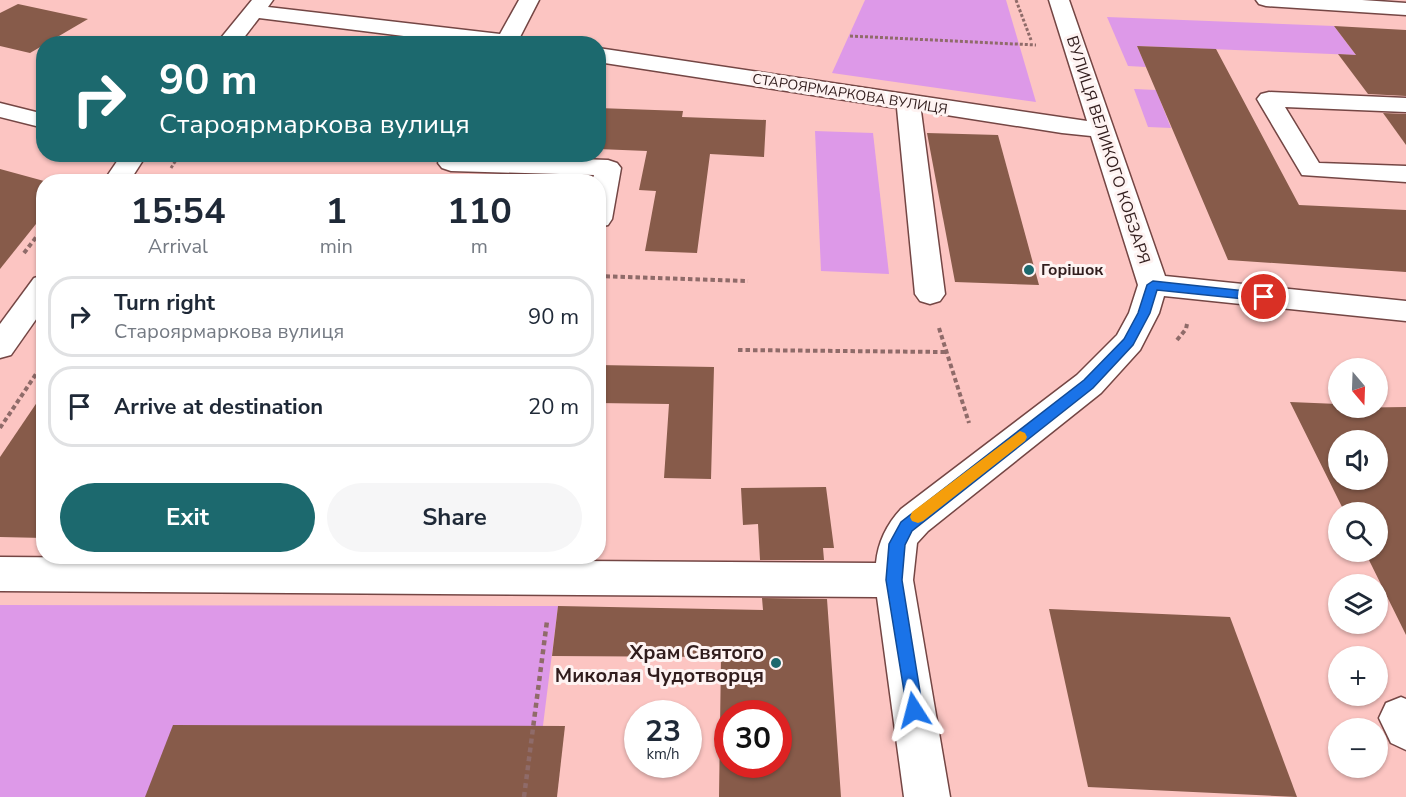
<!DOCTYPE html>
<html lang="en">
<head>
<meta charset="utf-8">
<style>
	:root { --surface:#fff; --page:#f6f6f7; --text:#1f2937; --muted:#747a83; --line:#e0e1e3; --accent:#1c696e }
	body { margin:0; font-family:"Nunito Sans",sans-serif; background:var(--page); color:var(--text); height:100vh; display:flex; flex-direction:column; font-size:22px; white-space:nowrap }
	* { box-sizing:border-box; margin:0 }
	p { font-size:20px; color:var(--muted) }
	.icon { flex:none; width:33px; height:33px; fill:none; stroke:currentColor; stroke-width:2; stroke-linecap:round; stroke-linejoin:round }
	.map { position:relative; flex:1; overflow:hidden }
	.side { position:absolute; left:36px; top:174px; width:570px; height:390px; display:flex; flex-direction:column; background:var(--surface); border-radius:24px; box-shadow:0 2px 4px #0004 }
	.side>* { flex:none }
	.banner { position:absolute; left:36px; top:36px; width:570px; height:126px; border-radius:24px; box-shadow:0 2px 4px #0004; background:#1c696e; color:#fff; overflow:hidden }
	.needle { width:39px; rotate:161deg }
	.controls { position:absolute; left:1328px; top:358px; display:grid; gap:12px }
	.controls a { display:grid; place-items:center; width:60px; height:60px; border-radius:50%; background:var(--surface); box-shadow:0 2px 4px #0004; font-size:30px }
	.speed { position:absolute; left:624px; top:700px; display:flex; gap:12px; font-size:30px; font-weight:700; text-align:center }
	.speed>* { display:grid; place-content:center; width:78px; height:78px; border-radius:50%; background:var(--surface); box-shadow:0 2px 4px #0004; line-height:1 }
	.speed small { font-size:15px; font-weight:400 }
	.speed .limit { border:9px solid #d22; background:#fff; color:#111 }
	.pin { position:absolute; display:grid; place-items:center; width:51px; height:51px; color:#fff; margin:-26px; border:3px solid #fff; border-radius:50%; box-shadow:0 2px 6px #0007 }
	.me { position:absolute; width:66px; margin:-33px; rotate:351deg; stroke-linejoin:round; filter:drop-shadow(0 0 4px #0008) }
	.turn { display:flex; align-items:center; gap:21px; height:126px; padding:0 24px; font-size:27px }
	.turn .icon { width:78px; height:78px; stroke-width:2.5 }
	.turn b { display:block; font-size:42px; line-height:51px }
	.eta { display:flex; justify-content:space-evenly; align-items:center; height:102px; text-align:center }
	.eta b { font-size:36px; font-weight:700; line-height:42px }
	.cta { display:flex; gap:12px; margin-top:auto; padding:12px 24px }
	.cta a { flex:1; height:69px; border-radius:36px; background:var(--accent); color:#fff; font-size:24px; font-weight:700; line-height:69px; text-align:center }
	.cta a+a { background:var(--page); color:var(--text) }
	ul { padding:0; list-style:none }
	li { display:flex; align-items:center; gap:18px; height:81px; margin:0 12px 9px; padding:0 12px; border:3px solid var(--line); border-radius:24px }
	li div { flex:1 }
	li b { display:block; font-size:22px }
	li em { font-style:normal }
	.map>svg:first-child { display:block }
</style>
</head>
<body>
<div class="map">
<svg width="1406" height="797" viewBox="0 0 1406 797">
	<rect width="100%" height="100%" fill="#fcc5c2"/>
	<g fill="#dd99e8">
		<polygon points="865,0 1006,0 1036,102 832,73"/>
		<polygon points="1107,17 1334,26 1356,55 1137,46 1146,67 1128,66"/>
		<polygon points="1134,89 1156,90 1171,128 1148,127"/>
		<polygon points="815,131 873,133 889,274 821,271"/>
		<polygon points="0,605 558,606 534,797 0,797"/>
	</g>
	<g fill="#875b4a" fill-rule="evenodd">
		<polygon points="18,4 88,19 30,53 0,46 0,13"/>
		<polygon points="1334,26 1406,30 1406,96 1368,94 1338,54 1356,55"/>
		<polygon points="1137,46 1216,49 1299,205 1406,210 1406,272 1228,260"/>
		<polygon points="598,108 683,111 682,117 766,120 764,157 710,154 697,253 645,251 656,191 639,190 647,151 598,149"/>
		<polygon points="1383,113 1406,114 1406,145"/>
		<polygon points="927,133 998,135 1039,285 955,282"/>
		<polygon points="0,169 44,181 44,214 0,269"/>
		<polygon points="598,365 714,367 711,479 664,478 669,404 598,403"/>
		<polygon points="44,392 44,538 0,537 0,457"/>
		<path d="M1290 402 1338 404V408L1406 407V635L1365 552H1377V513H1345ZM1338 441H1377V480H1338Z"/>
		<polygon points="826,487 834,548 823,548 824,560 760,560 758,524 743,525 741,488"/>
		<path d="M762 598 827 599 841 797H719L721 657 552 656 558 606 763 610ZM728 714H778V765H728Z"/>
		<polygon points="1049,609 1230,617 1297,797 1088,787"/>
		<polygon points="173,725 565,726 557,797 145,797"/>
	</g>
	<g fill="none" stroke-linecap="round" stroke-linejoin="round">
		<g stroke="#744644" stroke-width="3">
			<g id="minor">
				<polygon points="252,0 273,0 268,7 500,34 519,0 539,0 520,37 533,39 536,44 468,44 259,18 239,44 216,44"/>
				<path d="M1049 0H1069L1165 276 1406 301V321L1164 296 1159 313 1140 350 1101 393 928 531 917 543 913 580 950 797H904L877 597 0 591V557L876 563C878 542 887 524 901 509L1077 375 1117 335 1129 313 1138 285 1091 136 1062 133 921 111 945 294 940 301 930 304 920 301 915 294 897 108 598 62V48L1087 121Z"/>
				<polygon points="1256,0 1362,0 1406,3 1406,15 1266,6 1259,4"/>
				<polygon points="1269,92 1406,98 1406,112 1285,107 1319,163 1406,166 1406,182 1302,175 1257,99 1261,94"/>
				<polygon points="0,103 44,114 44,128 0,117"/>
				<polygon points="122,154 147,154 129,182 103,182"/>
				<polygon points="442,154 608,160 617,163 621,168 612,219 608,225 598,227 598,182 592,182 594,175 451,171 442,168 438,163"/>
				<polygon points="44,275 44,308 11,355 0,358 0,324 34,278"/>
				<polygon points="1401,697 1406,699 1406,750 1391,743 1379,718 1386,703"/>
			</g>
		</g>
		<g stroke="#8f6b69" stroke-width="3" stroke-dasharray="3 2" stroke-linecap="butt">
			<polyline points="1016,0 1031,40"/>
			<polyline points="850,36 1036,45"/>
			<polyline points="79,154 90,157"/>
			<polyline points="171,168 180,154"/>
		</g>
		<g stroke="#8f6b69" stroke-width="4" stroke-dasharray="4.5 3" stroke-linecap="butt">
			<polyline points="24,253 44,227"/>
			<polyline points="598,276 748,281"/>
			<polyline points="939,328 969,423"/>
			<polyline points="1177,340 1186,329 1187,324"/>
			<polyline points="738,350 945,352"/>
			<polyline points="0,428 44,362"/>
		</g>
		<polyline stroke="#8f6b69" stroke-width="4.5" stroke-dasharray="5 4" stroke-linecap="butt" points="524,797 547,621"/>
		<use href="#minor" fill="#fff" fill-rule="evenodd"/>
	</g>
	<polygon fill="#1a73e8" stroke="#114b97" stroke-width="1.5" points="1153,281 1264,293 1271,297 1264,301 1157,290 1150,313 1133,345 1093,388 912,531 905,545 902,580 923,710 920,716 914,719 908,716 886,580 889,544 901,522 1084,380 1124,339 1138,313 1147,285"/>
	<polygon fill="#f59e0b" points="1020,431 1025,433 1027,437 1025,441 923,521 918,523 912,521 910,517 912,512"/>
	<g fill="#1c696e" stroke="#fef3f2" stroke-width="2">
		<circle cx="1029" cy="270" r="6"/>
		<circle cx="776" cy="663" r="6"/>
	</g>
	<g text-anchor="middle" dominant-baseline="central" stroke-width="6" stroke-linejoin="round" paint-order="stroke">
		<g font-size="14" fill="#311d1d" stroke="#fef3f2">
			<text transform="translate(850 94) rotate(9)">СТАРОЯРМАРКОВА ВУЛИЦЯ</text>
		</g>
		<g font-size="16" fill="#311d1d" stroke="#fef3f2">
			<text transform="translate(1108 150) rotate(72)">ВУЛИЦЯ ВЕЛИКОГО КОБЗАРЯ</text>
		</g>
		<g font-size="16" font-weight="bold" fill="#311d1d" stroke="#fef3f2" text-anchor="start">
			<text x="1041" y="270">Горішок</text>
		</g>
		<g font-size="20" font-weight="bold" fill="#311d1d" stroke="#fef3f2" text-anchor="end">
			<text x="764" y="652">Храм Святого<tspan x="764" dy="23">Миколая Чудотворця</tspan></text>
		</g>
	</g>
</svg>
<div class="controls">
<a><svg class="needle" viewBox="-14 -14 28 28"><path d="M0-13l5 13h-10z" fill="#e53935"/><path d="M0 13l5-13h-10z" fill="#747a83"/></svg></a>
<a><svg class="icon" aria-label="sound" viewBox="0 0 24 24"><path d="M4 9h4l5-4v14l-5-4H4zM17 9q2 3 0 6"/></svg></a>
<a><svg class="icon" aria-label="search" viewBox="0 0 24 24"><circle cx="10" cy="10" r="6"/><path d="M15 15l6 6"/></svg></a>
<a><svg class="icon" aria-label="layers" viewBox="0 0 24 24"><path d="M12 4l9 5-9 5-9-5zM3 14l9 5 9-5"/></svg></a>
<a>+</a>
<a>−</a>
</div>
<div class="speed"><div>23<small>km/h</small></div><div class="limit">30</div></div>
<div class="pin" style="left:1264px;top:297px;background:#d93025"><svg class="icon" aria-label="arrive" viewBox="0 0 24 24"><path d="M6 21V4h12l-3 4 3 4H6"/></svg></div>
<svg class="me" style="left:914px;top:710px" viewBox="-20 -20 40 40"><path d="M0-17L14 15 0 8-14 15z" fill="#1a73e8" stroke="#fff" stroke-width="4"/></svg>
<div class="banner">
<div class="turn"><svg class="icon" aria-label="right" viewBox="0 0 24 24"><path d="M7 20v-9h11M14 6l5 5-5 5"/></svg><div><b>90 m</b>Староярмаркова вулиця</div></div>
</div>
<section class="side">
<div class="eta">
<div><b>15:54</b><p>Arrival</p></div>
<div><b>1</b><p>min</p></div>
<div><b>110</b><p>m</p></div>
</div>
<ul>
<li><svg class="icon" aria-label="right" viewBox="0 0 24 24"><path d="M7 20v-9h11M14 6l5 5-5 5"/></svg><div><b>Turn right</b><p>Староярмаркова вулиця</p></div><em>90 m</em></li>
<li><svg class="icon" aria-label="arrive" viewBox="0 0 24 24"><path d="M6 21V4h12l-3 4 3 4H6"/></svg><div><b>Arrive at destination</b></div><em>20 m</em></li>
</ul>
<div class="cta"><a>Exit</a><a>Share</a></div>
</section>
</div>
</body>
</html>
